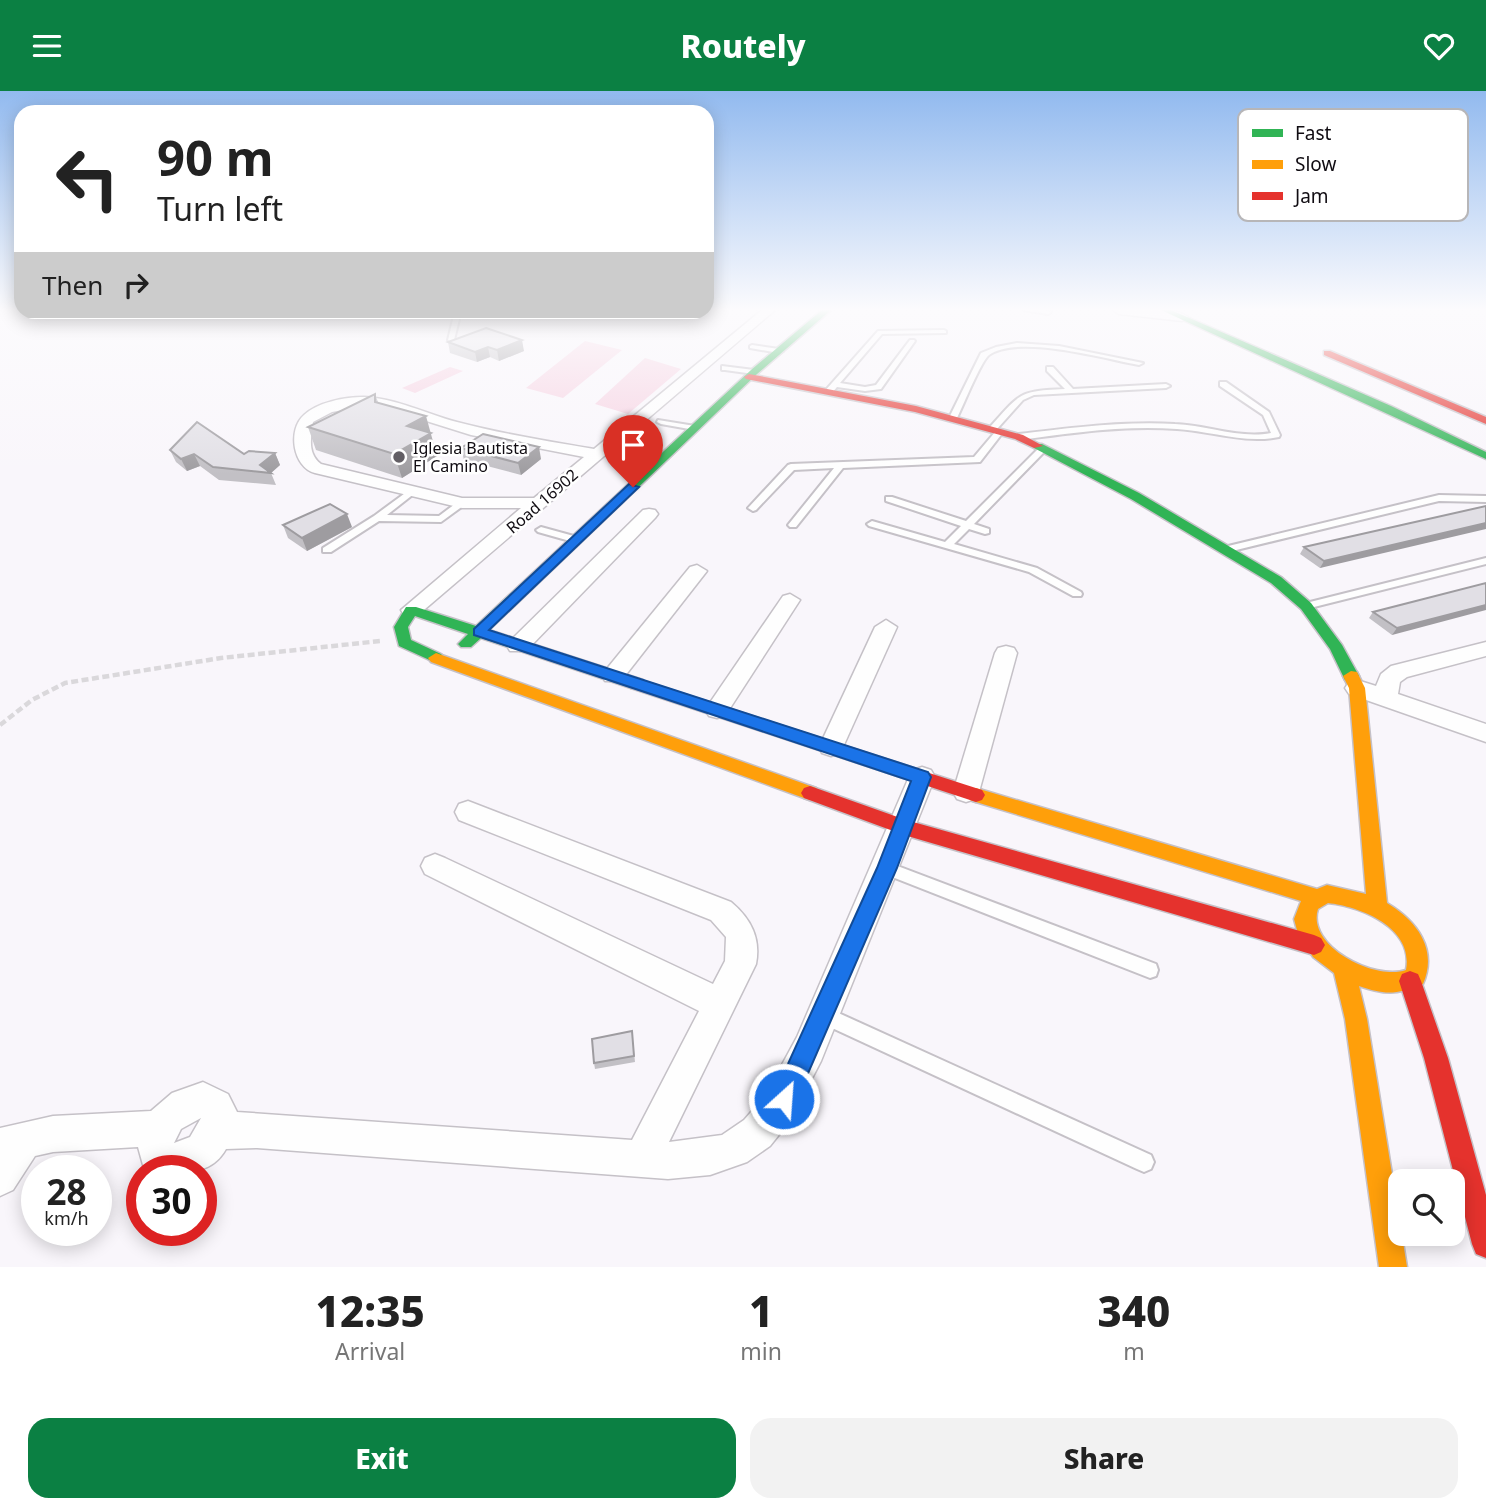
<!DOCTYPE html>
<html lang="en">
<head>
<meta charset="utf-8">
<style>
	:root { --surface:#fff; --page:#f2f2f2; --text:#222; --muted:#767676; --accent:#0b8043 }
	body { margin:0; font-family:"Noto Sans",sans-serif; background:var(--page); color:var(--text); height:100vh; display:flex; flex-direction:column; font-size:26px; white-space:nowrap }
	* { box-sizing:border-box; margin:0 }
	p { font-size:23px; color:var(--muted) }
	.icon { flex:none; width:38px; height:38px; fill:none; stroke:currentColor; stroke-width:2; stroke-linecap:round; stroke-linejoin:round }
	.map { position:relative; height:1176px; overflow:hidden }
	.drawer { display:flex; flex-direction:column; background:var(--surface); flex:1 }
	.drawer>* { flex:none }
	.banner { position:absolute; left:14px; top:14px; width:700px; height:214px; border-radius:21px; box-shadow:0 4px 18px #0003; background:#fff; color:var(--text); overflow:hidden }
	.tools { position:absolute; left:1388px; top:1078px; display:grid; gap:14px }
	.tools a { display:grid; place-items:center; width:77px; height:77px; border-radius:14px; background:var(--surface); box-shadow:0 4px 18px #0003; font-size:35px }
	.speed { position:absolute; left:21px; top:1064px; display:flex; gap:14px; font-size:35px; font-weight:700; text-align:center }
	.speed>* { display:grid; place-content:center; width:91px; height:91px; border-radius:50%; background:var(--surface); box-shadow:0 4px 18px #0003; line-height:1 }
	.speed small { font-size:18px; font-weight:400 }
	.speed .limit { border:10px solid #d22; background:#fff; color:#111 }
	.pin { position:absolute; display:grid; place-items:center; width:60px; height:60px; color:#fff; margin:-72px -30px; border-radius:50% 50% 50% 0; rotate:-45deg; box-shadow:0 0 7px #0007 }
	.pin .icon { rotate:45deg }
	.me { position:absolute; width:77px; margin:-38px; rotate:26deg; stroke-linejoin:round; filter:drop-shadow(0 0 5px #0008) }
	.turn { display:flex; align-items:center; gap:24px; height:147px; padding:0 28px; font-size:32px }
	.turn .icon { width:91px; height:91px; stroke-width:2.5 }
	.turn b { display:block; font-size:49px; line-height:60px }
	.then { display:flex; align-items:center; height:66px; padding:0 28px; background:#0003; gap:14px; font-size:26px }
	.eta { display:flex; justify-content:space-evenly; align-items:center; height:119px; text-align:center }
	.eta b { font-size:42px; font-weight:800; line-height:49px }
	.cta { display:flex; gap:14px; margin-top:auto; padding:14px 28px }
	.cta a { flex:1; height:80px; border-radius:21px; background:var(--accent); color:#fff; font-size:28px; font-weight:800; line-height:80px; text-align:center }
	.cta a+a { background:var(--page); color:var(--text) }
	header { display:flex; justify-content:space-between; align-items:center; height:91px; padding:0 28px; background:var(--accent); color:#fff; font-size:32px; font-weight:800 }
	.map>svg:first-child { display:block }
</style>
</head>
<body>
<header><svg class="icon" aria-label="menu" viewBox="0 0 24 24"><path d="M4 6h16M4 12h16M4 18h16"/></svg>Routely<svg class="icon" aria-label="heart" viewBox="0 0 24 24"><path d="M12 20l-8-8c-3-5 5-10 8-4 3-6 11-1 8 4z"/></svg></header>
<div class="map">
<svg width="1486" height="1176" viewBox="0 0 1486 1176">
	<rect width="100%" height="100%" fill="#f9f6fb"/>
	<g fill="#f6d1e1">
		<polygon points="585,250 622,259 563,307 526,297"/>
		<polygon points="645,267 681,278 628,323 595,313"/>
		<polygon points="450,276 463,280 415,302 402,297"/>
	</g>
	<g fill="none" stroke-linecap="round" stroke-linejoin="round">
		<g stroke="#c5c1c7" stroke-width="4">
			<g id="lane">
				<polygon points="1023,219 1044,219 1051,221 1048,223"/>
				<polygon points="455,220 461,220 454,249 451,251 448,249"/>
				<polygon points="944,239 946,240 946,242 882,243 840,292 865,296 876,294 910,249 914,249 915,250 881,298 865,300 837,296 831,303 824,301 878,240"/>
				<path d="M1017 252 1059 255 1143 272 1139 274C1105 268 1018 243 989 264 981 270 963 315 957 327L950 329 949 327 981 262 996 256Z"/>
				<polygon points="752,254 779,258 783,260 779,262 750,257 750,255"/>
				<polygon points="722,275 754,279 758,281 754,283 725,279 722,279"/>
				<path d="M1047 276H1053L1073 298 1166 293 1170 295 1166 297 1034 304 1023 309 997 338 1004 340 980 371 843 377 796 436H790L788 434 834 377 794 379 756 419 753 420 748 417 788 374 791 373 974 366 996 340H990V336C1021 302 1018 300 1065 298L1047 280Z"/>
				<path d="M1220 291H1226L1269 321 1280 344 1279 346C1244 353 1211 340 1177 338 1124 334 1071 342 1019 349L1015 346 1019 343C1070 337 1123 330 1175 333 1207 334 1239 348 1271 342L1263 324 1220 295Z"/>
				<polygon points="658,329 695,335 699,337 695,339 661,333 657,331"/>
				<polygon points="1041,355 1048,357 974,433 989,438 989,442 985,443 969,438 954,453 1037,477 1081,501 1082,503 1081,505 1073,505 1029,481 869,435 867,433 872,430 945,451 961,435 886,410 886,406 892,406 966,430"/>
				<polygon points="628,357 664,364 668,367 664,370 625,362 624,360"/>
				<polygon points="412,397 415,398 415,402 387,424 439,425 459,410 465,410 467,412 441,431 379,430 331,461 323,461 323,457 374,425"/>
				<polygon points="1439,404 1486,405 1486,411 1439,410 1228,461 1223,458 1224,456"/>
				<polygon points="541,436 581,447 582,449 577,452 538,441 536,439"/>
				<polygon points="1486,467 1486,473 1306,518 1300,515 1302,513"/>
				<polygon points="887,771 1156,873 1158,879 1156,885 1150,887 882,782 879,777 882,772"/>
				<polygon points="823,915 1151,1064 1154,1071 1151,1078 1144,1081 1137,1078 817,930 814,924 817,918"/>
			</g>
		</g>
		<g stroke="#c5c1c7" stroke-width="3">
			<g id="street">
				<path d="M762 219H775L418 524H404L401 519 521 417H462L315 382C293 376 287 339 304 324 318 311 345 306 364 306 396 307 426 323 457 331 502 343 548 350 594 358ZM364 315 388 318 471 344 584 366 534 407H462L321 373C307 362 311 347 313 331L332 321Z"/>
				<path d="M1113 219C1133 218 1171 214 1188 226L1182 230 1119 223Z"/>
				<polygon points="649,418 655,419 658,423 655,427 526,560 510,560 507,555 510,550 643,419"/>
				<polygon points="697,474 707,480 621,590 605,590 602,585 605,580 690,476"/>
				<polygon points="790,503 800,509 725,625 717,627 709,625 705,619 709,613 783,505"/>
				<polygon points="886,529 897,536 843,656 840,662 831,665 822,662 819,656 875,536"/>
				<polygon points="1486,551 1486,565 1407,586 1400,591 1398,603 1486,633 1486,651 1349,603 1345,597 1349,591 1357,589 1376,595 1381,583 1391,575"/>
				<polygon points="1006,555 1014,557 1017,562 979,701 975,708 966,711 957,708 953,701 995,562 998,557"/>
				<path d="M922 676 931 679 935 686 821 970 790 1030 770 1055 747 1071 710 1084 668 1088 257 1057 226 1058C209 1088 179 1080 149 1080L143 1074 138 1056 53 1061 35 1065 13 1099 0 1105V1037L53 1025 151 1020 172 1002 203 991 228 1003 237 1021 632 1049 699 920 425 783 421 775 425 767 435 763 445 767 713 893 725 870 726 846 711 829 459 729 455 721 459 713 468 710 731 811C751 828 761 847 756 873L669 1051 722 1044 744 1029 765 1005 797 946 909 686 913 679ZM201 1027 190 1046 174 1052 181 1038Z"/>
			</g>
		</g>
		<g stroke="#c5c1c7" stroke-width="3">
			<g id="fast">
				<polygon points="822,219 831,219 757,283 489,539 643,589 645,593 643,597 631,597 481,547 471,556 461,556 458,553 468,543 415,525 408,536 411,549 441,563 444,567 436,572 399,555 394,536 406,516 416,516 476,535 751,279"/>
				<polygon points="1161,219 1171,219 1391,315 1486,361 1486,368"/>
				<polygon points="1034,353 1042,353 1139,402 1281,486 1311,512 1342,554 1359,585 1357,589 1345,589 1330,558 1301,518 1271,492 1131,408 1034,357"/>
			</g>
		</g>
		<g stroke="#c5c1c7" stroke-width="3">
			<g id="slow">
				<polygon points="436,562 816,697 819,702 816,707 810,709 804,707 431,571 428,567"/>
				<path d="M1351 580 1357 581 1365 597 1387 812C1417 830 1438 858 1423 893 1396 904 1385 904 1359 895L1367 928 1407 1176H1379L1345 928 1334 882 1313 866 1298 843 1294 828 1301 810 976 711 970 709 967 704 970 699 976 697 1317 798 1327 794 1366 803 1349 597 1343 585ZM1328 812C1362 816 1414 837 1406 879 1375 890 1306 855 1318 818Z"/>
			</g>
		</g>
		<g stroke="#c5c1c7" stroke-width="3">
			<g id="jam">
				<polygon points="1324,260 1330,260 1486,326 1486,333 1324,264"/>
				<polygon points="749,283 916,315 1023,344 1043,355 1034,357 1015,348 915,321 746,288 744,286"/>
				<polygon points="637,588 982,699 985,704 982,709 976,711 631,597 629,593"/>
				<polygon points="810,695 906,729 1314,844 1321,847 1325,854 1321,861 1314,864 904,744 804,707 801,702 804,697"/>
				<polygon points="1410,880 1418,883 1421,890 1448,967 1486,1104 1486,1167 1476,1163 1472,1153 1424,967 1399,890 1402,883"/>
			</g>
		</g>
		<polyline stroke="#dad8db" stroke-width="4.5" stroke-dasharray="7 3.5" stroke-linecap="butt" points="0,634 32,609 65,592 221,567 380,550"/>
		<use href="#lane" fill="#fefefe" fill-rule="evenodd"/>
		<use href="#street" fill="#fefefe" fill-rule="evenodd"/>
		<use href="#fast" fill="#30b455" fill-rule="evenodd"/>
		<use href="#slow" fill="#ff9f0a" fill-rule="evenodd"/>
		<use href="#jam" fill="#e5322d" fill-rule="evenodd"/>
	</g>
	<g fill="#c2c0c5">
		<polygon points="448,251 524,260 499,270 490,266 477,271 450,262"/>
		<polygon points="375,303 378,311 430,342 437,365 402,387 316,359 308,336"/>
		<polygon points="461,357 541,368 521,384 464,369"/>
		<polygon points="170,359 244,363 275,362 280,374 271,382 276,394 219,389 200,375 187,380 176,371"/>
		<polygon points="1486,415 1320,477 1300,463 1304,456"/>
		<polygon points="283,434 352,436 307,460 288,447"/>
		<polygon points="1486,492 1392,544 1369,527 1373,521"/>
		<polygon points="632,940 635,971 595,978 594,972"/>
	</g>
	<g fill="#9e9ca0">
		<polygon points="522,249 524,260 499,270 497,259"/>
		<polygon points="488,256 490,266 477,271 475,261"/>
		<polygon points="426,325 437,365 402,387 394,363 407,335"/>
		<polygon points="539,356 541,368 521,384 518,372"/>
		<polygon points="275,362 280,374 271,382 260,374"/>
		<polygon points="194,363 200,375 187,380 181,368"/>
		<polygon points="347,423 352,436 307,460 302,447"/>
		<polygon points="1486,432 1486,438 1320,477 1324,470"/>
		<polygon points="1486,514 1486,519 1392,544 1397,537"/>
	</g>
	<g fill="#e1dfe5" stroke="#9e9ca0" stroke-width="2">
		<polygon points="486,237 522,249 497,259 488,256 475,261 448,251"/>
		<polygon points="375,303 375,311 426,325 407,335 431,342 394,363 308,336"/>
		<polygon points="197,331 244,363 249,360 275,362 260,374 271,382 213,376 194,363 181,368 170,359"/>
		<polygon points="483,343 539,356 518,372 461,357"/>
		<polygon points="330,413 347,423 302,447 283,434"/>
		<polygon points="1486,415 1486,432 1324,470 1304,456"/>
		<polygon points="1486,492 1486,514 1397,537 1373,521"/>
		<polygon points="632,940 634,965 594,972 592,948"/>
	</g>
	<linearGradient id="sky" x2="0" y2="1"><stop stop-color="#92baef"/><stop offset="0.57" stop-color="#fcfbfd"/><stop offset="1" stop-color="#fcfbfd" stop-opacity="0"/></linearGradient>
	<rect width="1486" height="383" fill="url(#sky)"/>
	<polygon fill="#1a73e8" stroke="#114b97" stroke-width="2" points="629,393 639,396 489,539 928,681 931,686 897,777 793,1017 784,1020 775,1017 772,1008 877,777 911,690 474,544 474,538"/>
	<circle fill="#625e64" stroke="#fff" stroke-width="2.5" cx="399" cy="366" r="7"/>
	<g text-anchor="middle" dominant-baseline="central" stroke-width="5" stroke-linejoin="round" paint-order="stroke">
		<g font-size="16" fill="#100c12" stroke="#fff" text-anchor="start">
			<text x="413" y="357">Iglesia Bautista<tspan x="413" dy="18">El Camino</tspan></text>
		</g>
		<g font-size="16" fill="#100c12" stroke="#fff">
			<text transform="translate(542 410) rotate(-41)">Road 16902</text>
		</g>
	</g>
	<rect x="1238" y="18" width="230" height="112" rx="10" fill="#fff" stroke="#b7b6b8" stroke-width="2"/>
	<rect x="1252" y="38" width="31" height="8" fill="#30b455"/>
	<rect x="1252" y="69" width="31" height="9" fill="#ff9f0a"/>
	<rect x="1252" y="101" width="31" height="8" fill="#e5322d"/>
	<g font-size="19" fill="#100c12">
		<text x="1295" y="49">Fast</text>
		<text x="1295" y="80">Slow</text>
		<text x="1295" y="112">Jam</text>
	</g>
</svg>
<div class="tools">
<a><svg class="icon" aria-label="search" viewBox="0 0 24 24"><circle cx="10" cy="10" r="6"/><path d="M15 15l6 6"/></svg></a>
</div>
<div class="speed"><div>28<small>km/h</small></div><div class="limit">30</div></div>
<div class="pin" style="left:633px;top:396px;background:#d93025"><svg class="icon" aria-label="arrive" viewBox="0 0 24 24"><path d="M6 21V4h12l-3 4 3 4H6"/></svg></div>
<svg class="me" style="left:784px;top:1008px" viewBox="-20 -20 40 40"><circle r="17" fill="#1a73e8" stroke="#fff" stroke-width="3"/><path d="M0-11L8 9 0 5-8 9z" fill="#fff"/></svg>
<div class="banner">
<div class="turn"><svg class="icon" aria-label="left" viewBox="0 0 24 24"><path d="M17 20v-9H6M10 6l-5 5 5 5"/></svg><div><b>90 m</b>Turn left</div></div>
<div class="then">Then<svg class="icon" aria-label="right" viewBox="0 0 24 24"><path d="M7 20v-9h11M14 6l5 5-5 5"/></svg></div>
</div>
</div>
<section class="drawer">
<div class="eta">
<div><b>12:35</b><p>Arrival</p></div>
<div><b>1</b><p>min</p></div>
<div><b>340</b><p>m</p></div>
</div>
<div class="cta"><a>Exit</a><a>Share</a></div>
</section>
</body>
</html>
